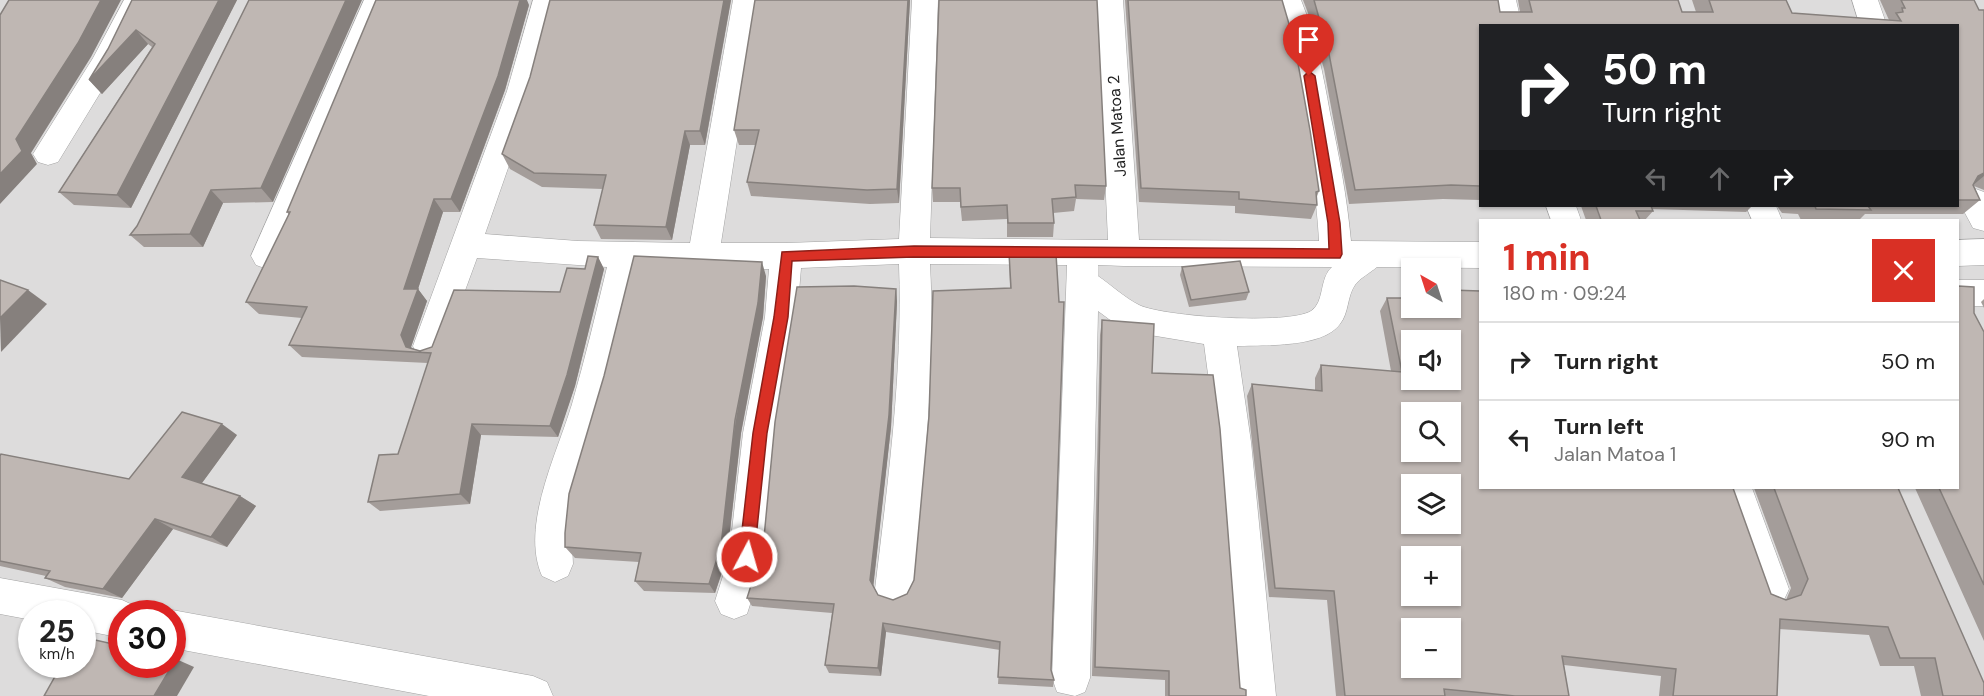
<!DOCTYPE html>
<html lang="en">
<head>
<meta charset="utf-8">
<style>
	:root { --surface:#fff; --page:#f2f2f2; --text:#222; --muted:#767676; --line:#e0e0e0; --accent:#d93025 }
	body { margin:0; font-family:"DM Sans",sans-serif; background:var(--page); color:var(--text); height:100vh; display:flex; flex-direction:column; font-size:22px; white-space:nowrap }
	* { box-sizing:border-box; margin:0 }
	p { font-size:20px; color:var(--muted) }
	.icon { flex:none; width:33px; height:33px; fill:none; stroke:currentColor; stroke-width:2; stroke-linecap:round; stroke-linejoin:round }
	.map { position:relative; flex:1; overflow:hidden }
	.details { position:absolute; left:1479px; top:219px; width:480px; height:270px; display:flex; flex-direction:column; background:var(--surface); border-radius:0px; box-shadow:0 2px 4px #0004 }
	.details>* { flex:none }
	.hud { position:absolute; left:1479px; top:24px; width:480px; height:183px; border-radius:0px; box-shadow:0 2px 4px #0004; background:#202124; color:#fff; overflow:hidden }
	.needle { width:39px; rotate:321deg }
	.tools { position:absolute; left:1401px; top:258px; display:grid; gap:12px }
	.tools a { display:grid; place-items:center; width:60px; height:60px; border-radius:0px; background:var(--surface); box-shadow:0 2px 4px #0004; font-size:30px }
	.speed { position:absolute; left:18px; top:600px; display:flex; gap:12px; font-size:30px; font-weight:700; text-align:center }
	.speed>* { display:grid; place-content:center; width:78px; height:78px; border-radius:50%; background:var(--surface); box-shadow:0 2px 4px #0004; line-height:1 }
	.speed small { font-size:15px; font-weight:400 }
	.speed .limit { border:9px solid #d22; background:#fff; color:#111 }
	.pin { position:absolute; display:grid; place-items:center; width:51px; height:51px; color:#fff; margin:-62px -26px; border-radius:50% 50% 50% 0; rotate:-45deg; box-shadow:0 0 6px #0007 }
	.pin .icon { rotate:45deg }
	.me { position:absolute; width:66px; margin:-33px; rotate:6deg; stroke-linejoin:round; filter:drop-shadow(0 0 4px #0008) }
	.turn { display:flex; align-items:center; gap:21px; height:126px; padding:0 24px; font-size:27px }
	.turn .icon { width:78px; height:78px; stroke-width:2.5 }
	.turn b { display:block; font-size:42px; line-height:51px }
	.lanes { display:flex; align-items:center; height:57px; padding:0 24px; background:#0003; justify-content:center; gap:30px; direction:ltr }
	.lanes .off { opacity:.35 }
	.round { display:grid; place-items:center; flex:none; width:63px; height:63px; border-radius:0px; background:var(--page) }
	.headline { display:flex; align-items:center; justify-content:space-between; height:102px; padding:0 24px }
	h1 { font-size:36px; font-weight:700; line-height:45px; color:var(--accent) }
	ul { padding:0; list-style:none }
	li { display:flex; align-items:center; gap:18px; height:78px; padding:0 24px; border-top:2px solid var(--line) }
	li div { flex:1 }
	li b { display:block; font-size:22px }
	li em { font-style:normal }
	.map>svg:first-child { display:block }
</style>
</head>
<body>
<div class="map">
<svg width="1984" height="696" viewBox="0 0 1984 696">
	<rect width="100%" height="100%" fill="#efebe6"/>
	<path fill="#dddcdc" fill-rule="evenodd" d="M0 0H1984V696H0ZM1480 26H1958V206H1480ZM1480 220H1958V488H1480ZM1412 268H1450V308H1412ZM1412 340H1450V380H1412ZM1412 412H1450V452H1412ZM1412 484H1450V524H1412ZM1412 556H1450V596H1412ZM32 614H82V664H32ZM122 614H172V664H122ZM1412 628H1450V668H1412Z"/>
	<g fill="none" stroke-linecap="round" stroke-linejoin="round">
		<g stroke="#a3a3a3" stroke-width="1">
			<g id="street">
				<polygon points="124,0 150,0 119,62 58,162 48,165 38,162 33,154 93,58"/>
				<polygon points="364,0 390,0 283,256 278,265 267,269 256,265 251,256"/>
				<path d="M533 0H559L535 91 485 234 578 241 690 243 733 0H759L721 243H786L899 239 912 0H938L930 238 1108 240 1097 0H1123L1139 240 1319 241C1317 198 1309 155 1302 112 1295 74 1289 37 1275 0H1301C1316 37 1323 74 1330 113 1339 155 1347 198 1351 241L1480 242V268L1377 267C1370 273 1360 278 1355 285 1347 296 1349 313 1340 324 1323 348 1264 345 1237 346L1251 442 1276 696H1236L1217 442 1204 344 1132 332 1121 328 1098 311 1090 678 1085 692 1075 696 1057 692 1052 678 1067 265 930 264C936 373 923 481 913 589L907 602 894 607 881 602 875 589C888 481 903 373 899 264L801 268 797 317 777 433 765 557 747 614 734 619 721 614 715 601 729 557 743 433 765 317 769 269 639 268 610 388 576 505 572 544 573 564 568 576 555 582 542 576C520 526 557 454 572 404 585 359 596 313 607 267L477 258 441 356 429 360 417 356 413 346 507 91ZM1098 265 1124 266 1332 267C1319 278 1325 302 1311 311 1289 325 1164 317 1139 305 1125 298 1111 285 1098 276Z"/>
				<polygon points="1490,0 1516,0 1522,26 1494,26"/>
				<polygon points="1852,0 1878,0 1887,26 1860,26"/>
				<polygon points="1973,188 1984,192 1984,231 1973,228 1958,200 1962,192"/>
				<polygon points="1546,206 1576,206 1581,220 1551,220"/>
				<polygon points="1746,206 1776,206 1782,220 1752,220"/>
				<polygon points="1984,239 1984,265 1958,266 1958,240"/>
				<rect x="1958" y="280" width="26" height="26"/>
				<polygon points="1716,488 1752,488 1789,589 1783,602 1770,607 1757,602"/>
				<polygon points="0,578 122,600 135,606 139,614 122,614 122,638 82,630 82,614 32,614 32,620 0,614"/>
				<polygon points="172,610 533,676 547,682 553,696 429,696 172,648 172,614 164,614"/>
			</g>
		</g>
		<use href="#street" fill="#fff" fill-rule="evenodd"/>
	</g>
	<g fill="#a49d9a">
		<polygon points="132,0 237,0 131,208 74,205 59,192 152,47 148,44 102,94 89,80 108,49"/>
		<polygon points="249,0 273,202 223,203 203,247 144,247 130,235 137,226"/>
		<polygon points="731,0 705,145 690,145 672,240 601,239 594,225 603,189 542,187 510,169 502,154"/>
		<polygon points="755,0 910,0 899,203 870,204 751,196 747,182 756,145 739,145 734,130"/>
		<polygon points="939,0 1106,186 1104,200 1076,199 1074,211 1053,213 1054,223 1053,237 1007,237 1007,219 962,221 960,202 933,202 932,188"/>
		<polygon points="1125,0 1282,0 1319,191 1316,199 1317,205 1311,219 1235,213 1235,206 1139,202"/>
		<polygon points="1303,0 1498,0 1500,12 1520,12 1518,0 1678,0 1682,12 1696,12 1692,0 1689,0 1786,0 1792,13 1889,20 1880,0 1974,0 1979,10 1984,10 1984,190 1974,186 1980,200 1963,214 1865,214 1859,220 1801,220 1798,214 1782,213 1777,206 1958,206 1958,26 1480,26 1480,200 1443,199 1349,204 1324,69 1308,13"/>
		<polygon points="529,5 505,90 460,212 443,212 418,289 427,301 411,347 412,348 420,351 432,347 560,292 598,257 604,269 575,386 558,437 481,435 470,504 380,511 368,502 398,454 428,363 302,357 289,345 302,318 259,314 246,302 289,215 287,212"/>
		<polygon points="1581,206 1752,206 1746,212 1652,209 1653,211 1645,220 1586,220"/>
		<polygon points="1009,253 1051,670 1054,680 1053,687 998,684 1000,650 886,632 881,676 829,673 825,665 832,613 752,606 747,598 896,289 897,302 891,427 873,586 878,595 893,600 907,594 914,580 1010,288"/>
		<polygon points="1182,267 1249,292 1246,300 1189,307 1180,275"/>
		<polygon points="766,276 763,317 741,433 727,557 715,593 644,591 635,581 639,562 575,558 565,547 604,376"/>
		<polygon points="1387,298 1412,308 1771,594 1786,600 1791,588 1754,488 1898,488 1984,696 1921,696 1914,666 1880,666 1869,635 1779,629 1777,696 1659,696 1661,676 1564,665 1569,696 1336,696 1327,600 1269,597 1247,396 1252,384 1315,390 1315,378 1321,365 1391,371 1380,311"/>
		<polygon points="1984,299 1984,308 1981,302"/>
		<polygon points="1974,313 1984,332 1984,641 1915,488 1958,488"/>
		<polygon points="1102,320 1152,373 1240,688 1246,696 1165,696 1165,680 1092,676 1100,335"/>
		<polygon points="237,435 202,483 240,496 256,506 227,547 173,529 122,598 65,587 45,578 46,576 0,566 0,456 129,479"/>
	</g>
	<g fill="#86807d">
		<polygon points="101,0 121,0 91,57 31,153 37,164 0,204 0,174 16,139"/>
		<polygon points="219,0 237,0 131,208 117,195"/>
		<polygon points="346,0 362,0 273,202 261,188"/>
		<polygon points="520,0 527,0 529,5 505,90 460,212 451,199"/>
		<polygon points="724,0 731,0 705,145 700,131"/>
		<polygon points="908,0 910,0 899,203 897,189"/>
		<polygon points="136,30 148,44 102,94 89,80"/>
		<polygon points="685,131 690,145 672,240 666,227"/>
		<polygon points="1984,173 1984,176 1972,186 1978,176"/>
		<polygon points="211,190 223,203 203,247 190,234"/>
		<polygon points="434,199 443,212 418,289 427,301 411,347 413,352 406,347 401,335 404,289"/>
		<polygon points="598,257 604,269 575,386 558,437 550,426"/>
		<polygon points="762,262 766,276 763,317 741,433 727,557 715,593 709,584"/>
		<polygon points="896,289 897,302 891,427 873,589 870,580"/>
		<polygon points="28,290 47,304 1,352 0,318"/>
		<polygon points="222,424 237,435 199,487 182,477"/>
		<polygon points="472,424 481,435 470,504 460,494"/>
		<polygon points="240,496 256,506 227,547 211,537"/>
		<polygon points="155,519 173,529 122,598 103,589"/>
		<polygon points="883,623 886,632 881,676 878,668"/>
		<polygon points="176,659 194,667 177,696 154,696"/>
	</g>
	<g fill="#bfb7b3" stroke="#86807d" stroke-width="1.5" fill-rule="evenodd">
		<polygon points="9,0 101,0 78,43 16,139 22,151 0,174 0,15"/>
		<polygon points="132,0 219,0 117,195 59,192 155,44 136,30 89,80 108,49"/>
		<polygon points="249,0 346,0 261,188 211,190 190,234 130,235 137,226"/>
		<polygon points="376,0 520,0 498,76 451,199 434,199 404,289 418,289 401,335 406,347 420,351 432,347 454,290 560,292 567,268 585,269 588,256 598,257 567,375 550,426 472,424 460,494 368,502 379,455 398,454 431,353 289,345 307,307 246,302 290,212 287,212"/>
		<polygon points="550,0 724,0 700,131 685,131 666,227 594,225 606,175 534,173 502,154 530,77"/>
		<polygon points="755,0 908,0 897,189 867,190 747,182 759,130 734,130"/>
		<polygon points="939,0 1097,0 1106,186 1075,185 1076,197 1052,199 1054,223 1008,223 1007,205 961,207 960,188 932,188"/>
		<polygon points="1128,0 1282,0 1294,41 1310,130 1319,191 1316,192 1317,205 1239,199 1239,192 1141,188"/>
		<polygon points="1314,0 1498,0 1500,12 1532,12 1529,0 1678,0 1682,12 1713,12 1709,0 1786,0 1792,13 1901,21 1896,13 1903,12 1902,8 1905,8 1901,0 1974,0 1979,10 1984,10 1984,173 1978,176 1973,185 1980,200 1958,200 1958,26 1480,26 1480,186 1451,185 1355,190 1329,54"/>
		<polygon points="1596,206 1651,206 1653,211 1636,211 1640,220 1601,220"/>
		<polygon points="1815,206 1868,206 1871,210 1816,209"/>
		<polygon points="1009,253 1056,254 1059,302 1064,302 1051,670 1054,680 998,677 1000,642 883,623 878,668 825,665 834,604 747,598 763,548 775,422 797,287 854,286 896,289 889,415 870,580 878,595 893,600 907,594 914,580 929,416 933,291 1011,288"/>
		<polygon points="634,256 762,262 758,303 735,420 721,546 709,584 635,581 641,553 565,547 565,533 569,494 604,376"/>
		<polygon points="1240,261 1249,292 1191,300 1182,267"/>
		<polygon points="0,280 28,290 0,318"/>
		<polygon points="1958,286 1974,287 1974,313 1984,332 1984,585 1939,488 1958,488"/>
		<path d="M1450 290 1480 291V488H1733L1771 594 1786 600 1801 595 1808 579 1774 488H1898L1984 683V696H1943L1935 658H1900L1888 627 1780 619 1777 696H1673L1676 669 1562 656 1569 696H1515L1444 689 1445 696H1345L1334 591 1275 588 1252 384 1322 391 1321 365 1402 372 1387 298H1412V308H1450ZM1412 340H1450V380H1412ZM1412 412H1450V452H1412ZM1412 484H1450V524H1412ZM1412 556H1450V596H1412ZM1412 628H1450V668H1412Z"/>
		<polygon points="1102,320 1154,324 1152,373 1213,375 1220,429 1240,688 1246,690 1246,696 1169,696 1169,671 1095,667"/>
		<polygon points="182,412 222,424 182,477 240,496 211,537 155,519 103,589 45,578 50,571 0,561 0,456 1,454 129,479"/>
		<polygon points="82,637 122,646 122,664 172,664 172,658 176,659 154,696 44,696 62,664 82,664"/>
	</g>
	<polygon fill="#d93025" stroke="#8d1f18" stroke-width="1.5" points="1309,71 1315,76 1340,223 1342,254 1340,258 914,257 792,261 788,317 767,433 754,557 752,562 747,564 741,562 739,557 753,433 774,317 782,252 914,246 1329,249 1328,223 1304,76"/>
	<g text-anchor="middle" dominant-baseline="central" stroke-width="5" stroke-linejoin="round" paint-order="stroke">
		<g font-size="16" fill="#1f1f1f" stroke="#fff">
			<text transform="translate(1117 126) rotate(-94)">Jalan Matoa 2</text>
		</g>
	</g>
</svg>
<div class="tools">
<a><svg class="needle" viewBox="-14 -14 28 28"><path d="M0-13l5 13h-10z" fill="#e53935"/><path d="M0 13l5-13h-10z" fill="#767676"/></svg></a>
<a><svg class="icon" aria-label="sound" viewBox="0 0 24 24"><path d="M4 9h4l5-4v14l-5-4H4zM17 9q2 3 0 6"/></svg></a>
<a><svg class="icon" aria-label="search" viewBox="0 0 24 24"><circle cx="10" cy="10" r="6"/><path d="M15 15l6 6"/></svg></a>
<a><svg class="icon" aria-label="layers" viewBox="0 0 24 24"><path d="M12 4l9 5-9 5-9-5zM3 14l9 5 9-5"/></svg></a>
<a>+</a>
<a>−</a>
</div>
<div class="speed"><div>25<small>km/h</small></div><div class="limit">30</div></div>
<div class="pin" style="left:1309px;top:76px;background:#d93025"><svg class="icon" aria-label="arrive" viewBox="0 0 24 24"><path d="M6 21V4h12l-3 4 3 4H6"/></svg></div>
<svg class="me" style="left:747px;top:557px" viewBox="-20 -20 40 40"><circle r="17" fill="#d93025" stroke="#fff" stroke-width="3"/><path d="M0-11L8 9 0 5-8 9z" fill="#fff"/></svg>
<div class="hud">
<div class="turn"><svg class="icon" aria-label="right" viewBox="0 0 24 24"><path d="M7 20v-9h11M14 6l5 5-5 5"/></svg><div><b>50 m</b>Turn right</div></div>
<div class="lanes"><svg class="icon off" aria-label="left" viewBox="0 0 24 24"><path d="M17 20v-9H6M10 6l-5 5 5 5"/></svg><svg class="icon off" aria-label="ahead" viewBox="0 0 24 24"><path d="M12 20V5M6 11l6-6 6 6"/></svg><svg class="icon" aria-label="right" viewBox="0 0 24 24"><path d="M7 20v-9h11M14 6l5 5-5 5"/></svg></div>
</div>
<section class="details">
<div class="headline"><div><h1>1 min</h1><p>180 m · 09:24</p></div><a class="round" style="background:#d93025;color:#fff"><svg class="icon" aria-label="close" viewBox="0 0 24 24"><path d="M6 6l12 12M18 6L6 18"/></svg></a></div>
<ul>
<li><svg class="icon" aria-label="right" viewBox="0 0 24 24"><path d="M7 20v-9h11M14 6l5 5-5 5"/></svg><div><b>Turn right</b></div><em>50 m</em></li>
<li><svg class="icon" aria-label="left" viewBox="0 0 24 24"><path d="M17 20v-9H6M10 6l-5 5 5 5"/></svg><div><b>Turn left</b><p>Jalan Matoa 1</p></div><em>90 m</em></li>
</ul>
</section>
</div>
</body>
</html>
